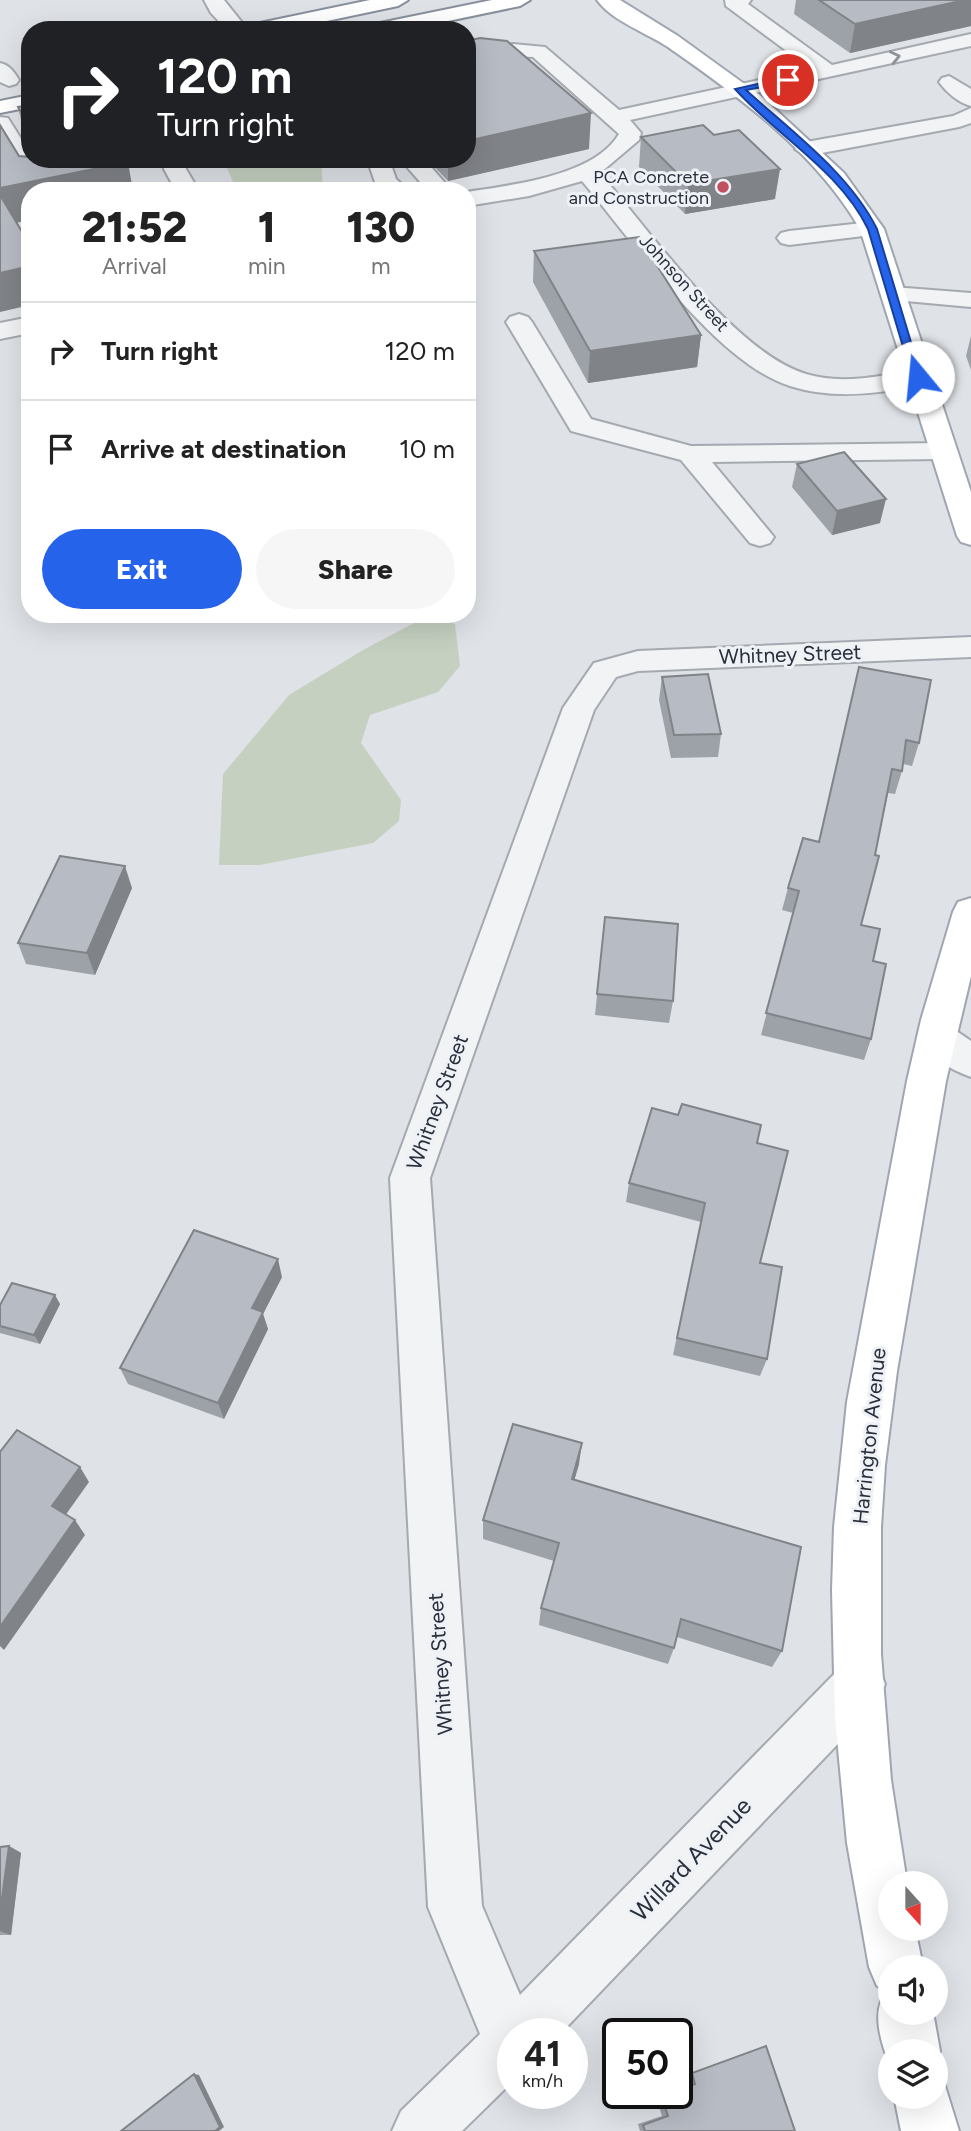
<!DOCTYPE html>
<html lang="en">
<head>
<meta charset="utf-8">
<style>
	:root { --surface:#fff; --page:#f6f6f6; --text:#222; --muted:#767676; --line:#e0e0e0; --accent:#2563eb }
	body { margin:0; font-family:Figtree,sans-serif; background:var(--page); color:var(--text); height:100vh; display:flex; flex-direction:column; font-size:26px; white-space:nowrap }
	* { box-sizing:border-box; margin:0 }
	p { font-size:23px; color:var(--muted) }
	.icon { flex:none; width:38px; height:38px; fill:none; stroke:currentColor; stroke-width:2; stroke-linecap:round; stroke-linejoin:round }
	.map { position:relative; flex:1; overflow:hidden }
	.drawer { position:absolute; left:21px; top:182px; width:455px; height:441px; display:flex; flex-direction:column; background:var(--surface); border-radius:28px; box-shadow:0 7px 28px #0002 }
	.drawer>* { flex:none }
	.top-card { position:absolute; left:21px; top:21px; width:455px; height:147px; border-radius:28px; box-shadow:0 7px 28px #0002; background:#202124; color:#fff; overflow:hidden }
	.needle { width:46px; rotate:159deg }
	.fabs { position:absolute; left:878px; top:1871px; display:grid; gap:14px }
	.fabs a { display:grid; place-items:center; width:70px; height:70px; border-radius:50%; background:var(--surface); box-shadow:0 7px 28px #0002; font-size:35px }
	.speed { position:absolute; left:497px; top:2018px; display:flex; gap:14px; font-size:35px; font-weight:700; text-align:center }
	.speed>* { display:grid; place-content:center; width:91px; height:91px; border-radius:50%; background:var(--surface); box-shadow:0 7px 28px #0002; line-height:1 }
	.speed small { font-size:18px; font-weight:400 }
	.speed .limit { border:4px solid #111; border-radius:10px; background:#fff; color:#111 }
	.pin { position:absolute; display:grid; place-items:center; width:60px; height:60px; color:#fff; margin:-30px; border:4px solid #fff; border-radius:50%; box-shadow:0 2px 7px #0007 }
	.me { position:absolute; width:77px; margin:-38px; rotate:343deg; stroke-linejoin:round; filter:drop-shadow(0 0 5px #0008) }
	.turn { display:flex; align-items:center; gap:24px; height:147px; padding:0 21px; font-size:32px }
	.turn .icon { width:91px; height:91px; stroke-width:2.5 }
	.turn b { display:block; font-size:49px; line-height:60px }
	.eta { display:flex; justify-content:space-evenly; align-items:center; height:119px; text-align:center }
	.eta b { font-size:42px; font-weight:800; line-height:49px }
	.action { display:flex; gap:14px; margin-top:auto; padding:14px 21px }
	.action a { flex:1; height:80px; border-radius:42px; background:var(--accent); color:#fff; font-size:28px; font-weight:800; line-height:80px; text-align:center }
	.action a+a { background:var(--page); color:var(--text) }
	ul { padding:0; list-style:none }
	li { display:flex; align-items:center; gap:21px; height:98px; padding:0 21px; border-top:2px solid var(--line) }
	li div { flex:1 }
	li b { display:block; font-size:26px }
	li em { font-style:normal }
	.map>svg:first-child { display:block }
</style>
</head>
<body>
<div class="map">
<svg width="971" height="2131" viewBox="0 0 971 2131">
	<rect width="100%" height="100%" fill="#dfe2e7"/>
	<g fill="#c5d0c1">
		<polygon points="223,159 321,159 323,191 237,191"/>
		<polygon points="431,614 455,624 460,666 438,692 370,715 361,743 401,800 399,821 373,843 260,865 219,865 223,774 289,695 363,650"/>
	</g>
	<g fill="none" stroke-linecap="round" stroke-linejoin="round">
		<g stroke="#a5a9b0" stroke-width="4">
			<g id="minor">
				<polygon points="204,0 224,0 248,30 227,30 211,13"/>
				<path d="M725 0H751L748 4 832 65 971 34V46L630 120 641 133 639 140 600 173C649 230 734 352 806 374 841 385 883 376 918 369L927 371 931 377 927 383C883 394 834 400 790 386 716 363 632 240 582 181L529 196 467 206V192C511 185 595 176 619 134L533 57 513 56 467 66V54L513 44 545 47 619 110 811 69 726 6Z"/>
				<path d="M0 63C10 65 14 72 19 80L16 84 9 86 0 82Z"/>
				<path d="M949 76 971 89V106C959 103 946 92 939 82L942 78Z"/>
				<polygon points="971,108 971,123 959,127 806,156 795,149 806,142 953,116"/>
				<polygon points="0,117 8,118 30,153 30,159 33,159 53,191 30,191 0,141"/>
				<polygon points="163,159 185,159 186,169 199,191 176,191 164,169"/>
				<polygon points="367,159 389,159 396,179 409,191 383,191 375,182"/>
				<polygon points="400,159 424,159 452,191 428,191"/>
				<polygon points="872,222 880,224 884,229 880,234 789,245 781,243 777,238 781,233 789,231"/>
				<polygon points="893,287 971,293 971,307 884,299 881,294 884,289"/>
				<polygon points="519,314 528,317 532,322 591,419 691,446 943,443 953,445 957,451 953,457 943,459 712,462 774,537 770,543 760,546 750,543 681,460 571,431 506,322 510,317"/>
				<polygon points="30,317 30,333 0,339 0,323"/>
				<polygon points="971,637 971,657 638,671 616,677 594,710 430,1178 482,1906 520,1995 842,1666 860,1659 878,1666 885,1684 878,1702 560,2034 513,2034 513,2081 462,2131 392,2131 401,2111 480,2034 428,1907 390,1178 563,708 594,663 638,651"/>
				<path d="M936 1022 949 1026 971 1041V1077C951 1070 927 1056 917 1037L923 1026Z"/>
			</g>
		</g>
		<g stroke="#9fa6b1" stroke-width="4">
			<g id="major">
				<path d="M597 0H620L678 36 761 96 844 173 884 229 971 492V545L961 542 957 536 860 229C816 153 740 97 668 47 647 33 612 21 597 0Z"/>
				<path d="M971 898V976L946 1081 897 1371 885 1465 881 1527V1654L891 1780 907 1883H891V1928H915L923 1967H891V2012H933L940 2051 936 2060V2051H891V2068C882 2046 869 2009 888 1991L877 1986 869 1967 847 1843 835 1717 832 1590 834 1527 847 1402 907 1081 921 1020 953 912 958 902Z"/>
				<polygon points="936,2073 942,2076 959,2131 901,2131 894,2096 936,2096"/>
			</g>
		</g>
		<g stroke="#88909c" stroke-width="4">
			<g id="highway">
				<polygon points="370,0 408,0 398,6 284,30 245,30 255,24"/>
				<polygon points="492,0 530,0 520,6 405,30 365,30 375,24"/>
				<polygon points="30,95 30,107 0,113 0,101"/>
			</g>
		</g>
		<use href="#minor" fill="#f1f3f5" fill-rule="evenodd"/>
		<use href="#major" fill="#fff" fill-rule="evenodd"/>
		<use href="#highway" fill="#fff" fill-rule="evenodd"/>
	</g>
	<g fill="#9da1a8">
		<polygon points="796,0 971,0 971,26 850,53 794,14"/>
		<polygon points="30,105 30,148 26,142 18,107"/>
		<polygon points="641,137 775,199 685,214 639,167"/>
		<polygon points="589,149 448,181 427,159 467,159"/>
		<polygon points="534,251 701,335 697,367 588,383 533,282"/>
		<polygon points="971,336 971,370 966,356"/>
		<polygon points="797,464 880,523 832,535 792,487"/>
		<polygon points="859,667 919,743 912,766 903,764 902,771 895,794 888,793 861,925 873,961 871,1039 864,1060 761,1035 793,913 782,910 788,888 819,842"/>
		<polygon points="662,677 721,734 718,757 671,758 659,700"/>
		<polygon points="132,888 95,975 26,964 18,943"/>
		<polygon points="605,917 673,1001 669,1023 595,1015"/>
		<polygon points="757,1143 760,1263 767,1359 760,1376 673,1355 701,1222 626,1202 629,1183"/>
		<polygon points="282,1277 263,1314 268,1329 224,1419 128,1384 120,1368"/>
		<polygon points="60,1304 40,1344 0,1333 0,1305"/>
		<polygon points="579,1464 574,1480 782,1651 772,1667 677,1637 674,1648 668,1664 539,1625 541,1608 554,1561 483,1539 483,1520"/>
		<polygon points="9,1846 21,1853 11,1935 0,1935 0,1847"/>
		<polygon points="766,2046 795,2131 640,2131 638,2124 662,2116 656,2097 667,2093 677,2093 677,2089 689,2085 686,2075"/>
	</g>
	<g fill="#808388">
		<polygon points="965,0 971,0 971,26 850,53 855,24"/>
		<polygon points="591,113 589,149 448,181 448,159 467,159 467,141"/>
		<polygon points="128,162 133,191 30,191 30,220 6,225 0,203 0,188"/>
		<polygon points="780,169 775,199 685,214 688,184"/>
		<polygon points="30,266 30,305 0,312 0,273"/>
		<polygon points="701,335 697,367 588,383 590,351"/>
		<polygon points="886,499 880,523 832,535 837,511"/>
		<polygon points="125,866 132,888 95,975 87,953"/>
		<polygon points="278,1259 282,1277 263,1314 268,1329 224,1419 218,1403 252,1308"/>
		<polygon points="55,1295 60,1304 40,1344 34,1335"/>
		<polygon points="582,1443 579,1464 569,1499 572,1479"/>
		<polygon points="80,1467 89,1482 62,1520 52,1506"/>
		<polygon points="75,1520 85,1535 4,1650 0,1646 0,1627"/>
		<polygon points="9,1846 21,1853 11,1935 0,1931 0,1913"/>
		<polygon points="194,2074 199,2075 224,2127 219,2131 215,2131"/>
	</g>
	<g fill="#b7bbc3" stroke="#808388" stroke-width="2">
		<polygon points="819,0 965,0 855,24"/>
		<polygon points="480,38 507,41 591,113 467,141 467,41"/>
		<polygon points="30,105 30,127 18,107"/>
		<polygon points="0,125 19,156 30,157 30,159 126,159 128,162 0,188"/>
		<polygon points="703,125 714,135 739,130 780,169 688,184 641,137"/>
		<polygon points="0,195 30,245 30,266 0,273"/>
		<polygon points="639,237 701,335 590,351 534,251"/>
		<polygon points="844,452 886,499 837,511 797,464"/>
		<polygon points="859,667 931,680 919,743 906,740 902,771 892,769 875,855 879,856 861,925 880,929 873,961 886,964 871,1039 766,1013 799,891 788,888 803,838 819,842"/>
		<polygon points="708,674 721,734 674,735 662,677"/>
		<polygon points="60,856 125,866 87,953 18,943"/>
		<polygon points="605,917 678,924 673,1001 597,994"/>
		<polygon points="682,1104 761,1125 757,1143 788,1151 760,1263 782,1267 767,1359 677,1338 705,1203 629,1183 652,1108 678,1115"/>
		<polygon points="194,1230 278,1259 252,1308 263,1312 218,1403 120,1368"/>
		<polygon points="12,1283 55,1295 34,1335 0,1326 0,1305"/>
		<polygon points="513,1424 582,1443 572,1479 801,1547 782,1651 681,1619 674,1648 541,1608 559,1543 483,1520"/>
		<polygon points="17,1430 80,1467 52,1506 75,1520 0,1627 0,1452"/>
		<polygon points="9,1846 0,1913 0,1847"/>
		<polygon points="766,2046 795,2131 645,2131 643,2125 668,2116 661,2096 670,2093 677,2093 677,2090 695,2084 692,2073"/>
		<polygon points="194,2074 220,2127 215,2131 121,2131"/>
	</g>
	<defs><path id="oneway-chevron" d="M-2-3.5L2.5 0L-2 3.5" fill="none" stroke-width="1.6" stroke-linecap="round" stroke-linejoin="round" transform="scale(1.75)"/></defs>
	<use stroke="#8d9298" href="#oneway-chevron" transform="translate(895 57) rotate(-13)"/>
	<path fill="#2563eb" stroke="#184099" stroke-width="2" d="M788 77 791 82 746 90C791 131 850 174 877 229L922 379 912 377 868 229C840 171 777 136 735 89Z"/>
	<circle fill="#c04f5f" stroke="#eef1f5" stroke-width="2.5" cx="723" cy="187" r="7"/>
	<g text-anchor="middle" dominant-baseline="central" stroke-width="6" stroke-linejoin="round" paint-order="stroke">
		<g font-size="18" fill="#29303c" stroke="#eef1f5" text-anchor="end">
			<text x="709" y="177">PCA Concrete<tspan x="709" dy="21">and Construction</tspan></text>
		</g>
		<g font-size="18" fill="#29303c" stroke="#eef1f5">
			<text transform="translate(684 283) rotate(48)">Johnson Street</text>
		</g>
		<g font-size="21" fill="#29303c" stroke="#eef1f5">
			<text transform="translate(790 654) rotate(-2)">Whitney Street</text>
			<text transform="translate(437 1102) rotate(-70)">Whitney Street</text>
			<text transform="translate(869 1436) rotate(-84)">Harrington Avenue</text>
			<text transform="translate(440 1664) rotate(-94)">Whitney Street</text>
		</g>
		<g font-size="24" fill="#29303c" stroke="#eef1f5">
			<text transform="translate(691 1859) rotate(-46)">Willard Avenue</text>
		</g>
	</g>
</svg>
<div class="fabs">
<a><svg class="needle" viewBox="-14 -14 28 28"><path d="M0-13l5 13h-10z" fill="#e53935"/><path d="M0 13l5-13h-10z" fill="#767676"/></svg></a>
<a><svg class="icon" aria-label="sound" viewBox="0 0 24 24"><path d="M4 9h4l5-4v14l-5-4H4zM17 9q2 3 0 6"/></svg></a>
<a><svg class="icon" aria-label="layers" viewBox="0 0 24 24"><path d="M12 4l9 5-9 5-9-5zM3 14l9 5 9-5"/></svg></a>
</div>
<div class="speed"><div>41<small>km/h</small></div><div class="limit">50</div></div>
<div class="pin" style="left:788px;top:80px;background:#d93025"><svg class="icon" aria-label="arrive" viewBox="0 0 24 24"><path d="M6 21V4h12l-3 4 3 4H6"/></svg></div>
<svg class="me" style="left:918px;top:377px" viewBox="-20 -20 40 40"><circle r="19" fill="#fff"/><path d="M0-13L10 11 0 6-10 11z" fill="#2563eb"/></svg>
<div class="top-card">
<div class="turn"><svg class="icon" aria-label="right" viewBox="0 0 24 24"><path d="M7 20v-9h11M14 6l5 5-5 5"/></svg><div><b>120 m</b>Turn right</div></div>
</div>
<section class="drawer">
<div class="eta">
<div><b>21:52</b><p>Arrival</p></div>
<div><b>1</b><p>min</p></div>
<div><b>130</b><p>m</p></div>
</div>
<ul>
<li><svg class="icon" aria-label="right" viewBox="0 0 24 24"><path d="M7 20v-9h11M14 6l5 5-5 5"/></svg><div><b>Turn right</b></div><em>120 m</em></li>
<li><svg class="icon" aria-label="arrive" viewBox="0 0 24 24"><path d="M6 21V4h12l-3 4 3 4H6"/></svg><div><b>Arrive at destination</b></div><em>10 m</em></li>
</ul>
<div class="action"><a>Exit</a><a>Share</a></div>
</section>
</div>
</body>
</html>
